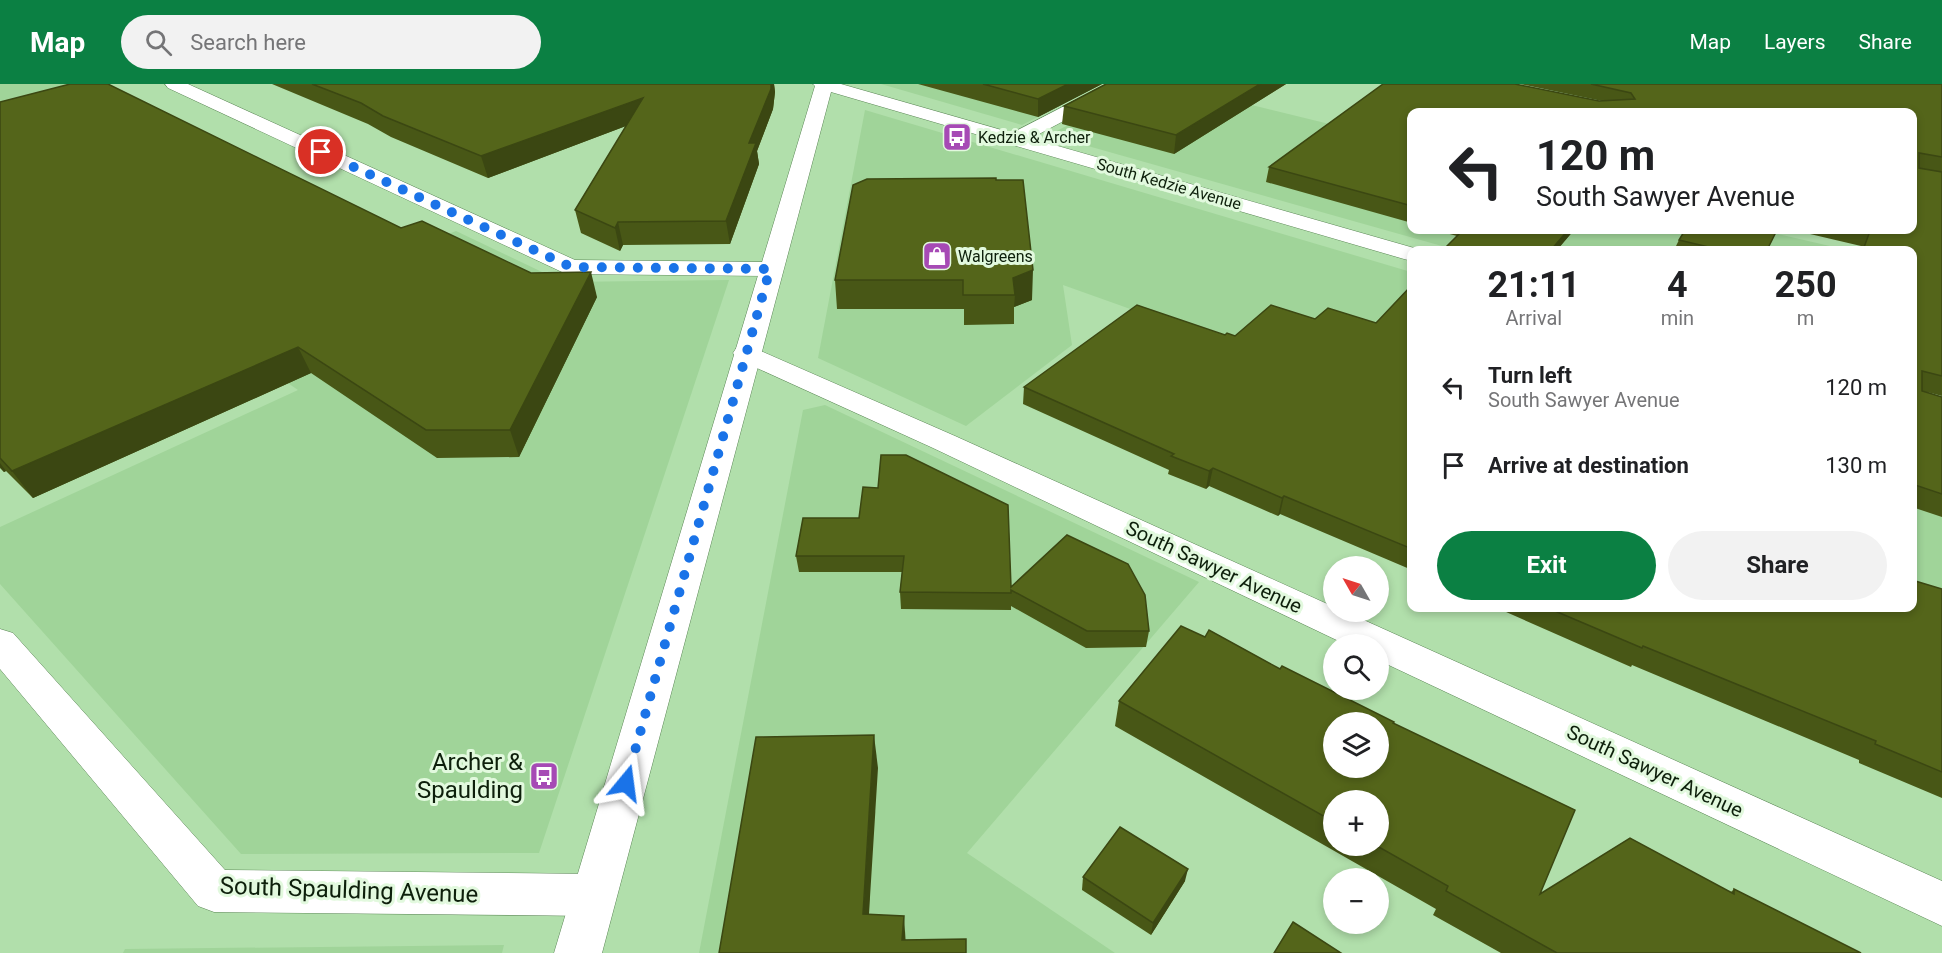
<!DOCTYPE html>
<html lang="en">
<head>
<meta charset="utf-8">
<style>
	:root { --surface:#fff; --page:#f2f2f2; --text:#202124; --muted:#757577; --accent:#0b8043 }
	body { margin:0; font-family:Roboto,sans-serif; background:var(--page); color:var(--text); height:100vh; display:flex; flex-direction:column; font-size:22px; white-space:nowrap }
	* { box-sizing:border-box; margin:0 }
	p { font-size:20px; color:var(--muted) }
	.icon { flex:none; width:33px; height:33px; fill:none; stroke:currentColor; stroke-width:2; stroke-linecap:round; stroke-linejoin:round }
	.map { position:relative; flex:1; overflow:hidden }
	.details { position:absolute; left:1407px; top:162px; width:510px; height:366px; display:flex; flex-direction:column; background:var(--surface); border-radius:12px; box-shadow:0 3px 9px #0003 }
	.details>* { flex:none }
	.top-card { position:absolute; left:1407px; top:24px; width:510px; height:126px; border-radius:12px; box-shadow:0 3px 9px #0003; background:#fff; color:var(--text); overflow:hidden }
	.needle { width:39px; rotate:309deg }
	.tools { position:absolute; left:1323px; top:472px; display:grid; gap:12px }
	.tools a { display:grid; place-items:center; width:66px; height:66px; border-radius:50%; background:var(--surface); box-shadow:0 3px 9px #0003; font-size:30px }
	.pin { position:absolute; display:grid; place-items:center; width:51px; height:51px; color:#fff; margin:-26px; border:3px solid #fff; border-radius:50%; box-shadow:0 2px 6px #0007 }
	.me { position:absolute; width:66px; margin:-33px; rotate:16deg; stroke-linejoin:round; filter:drop-shadow(0 0 4px #0008) }
	.turn { display:flex; align-items:center; gap:21px; height:126px; padding:0 30px; font-size:27px }
	.turn .icon { width:78px; height:78px; stroke-width:2.5 }
	.turn b { display:block; font-size:42px; line-height:51px }
	.eta { display:flex; justify-content:space-evenly; align-items:center; height:102px; text-align:center }
	.eta b { font-size:36px; font-weight:700; line-height:42px }
	.action { display:flex; gap:12px; margin-top:auto; padding:12px 30px }
	.action a { flex:1; height:69px; border-radius:36px; background:var(--accent); color:#fff; font-size:24px; font-weight:700; line-height:69px; text-align:center }
	.action a+a { background:var(--page); color:var(--text) }
	ul { padding:0; list-style:none }
	li { display:flex; align-items:center; gap:18px; height:78px; padding:0 30px }
	li div { flex:1 }
	li b { display:block; font-size:22px }
	li em { font-style:normal }
	header { display:flex; align-items:center; gap:36px; box-sizing:border-box; height:84px; padding:0 30px; background:var(--accent); color:#fff }
	header strong { font-size:28px }
	nav { display:flex; gap:33px; margin-inline-start:auto; font-size:21px }
	.search { width:420px; height:54px; background:var(--page); display:flex; align-items:center; gap:15px; box-sizing:border-box; padding:0 21px; border-radius:33px; color:var(--muted); font-size:22px }
	.map>svg:first-child { display:block }
</style>
</head>
<body>
<header>
<strong>Map</strong>
<div class="search"><svg class="icon" aria-label="search" viewBox="0 0 24 24"><circle cx="10" cy="10" r="6"/><path d="M15 15l6 6"/></svg>Search here</div>
<nav><a>Map</a><a>Layers</a><a>Share</a></nav>
</header>
<div class="map">
<svg width="1942" height="869" viewBox="0 0 1942 869">
	<rect width="100%" height="100%" fill="#b1dfab"/>
	<g fill="#a0d499">
		<polygon points="0,0 86,0 0,21"/>
		<polygon points="881,0 1102,0 1022,41"/>
		<polygon points="1146,0 1166,0 1411,60 1412,146 1761,146 1847,166 1456,166 1049,51"/>
		<polygon points="865,26 1411,188 1411,325 1063,201 1072,261 966,342 818,274"/>
		<polygon points="456,147 563,198 729,196 539,769 241,770 0,500 0,443 298,306 208,244"/>
		<polygon points="825,321 1199,498 967,769 1115,869 699,869 803,326"/>
		<polygon points="1913,338 1942,347 1942,515 1913,504"/>
		<polygon points="504,861 502,869 123,869 125,865"/>
	</g>
	<g fill="none" stroke-linecap="round" stroke-linejoin="round">
		<g stroke="#5b8656" stroke-width="1">
			<g id="street">
				<polygon points="165,0 188,0 575,176 770,178 779,180 782,185 779,190 770,192 571,190 562,188 168,4"/>
				<polygon points="1107,0 1129,0 1126,4 1022,59 1008,59 1005,55 1008,51"/>
				<polygon points="747,261 955,352 1334,523 1334,528 1346,528 1942,797 1942,842 1378,576 1378,561 1347,561 933,364 737,275 733,269 737,263"/>
				<polygon points="0,545 13,549 225,786 594,790 610,796 617,811 610,826 594,832 214,828 198,822 0,585"/>
			</g>
		</g>
		<g stroke="#5b8656" stroke-width="1">
			<polygon id="secondary" points="813,0 841,0 1421,166 1412,166 1412,177 1404,175 831,8 602,869 554,869 815,2"/>
		</g>
		<use href="#street" fill="#fff" fill-rule="evenodd"/>
		<use href="#secondary" fill="#fff" fill-rule="evenodd"/>
	</g>
	<g fill="#485716" fill-rule="evenodd">
		<polygon points="272,0 774,0 775,8 773,25 757,67 759,80 730,160 623,161 620,167 581,149 575,126 626,42 488,94 391,53 368,40"/>
		<polygon points="918,0 1102,0 1038,33"/>
		<polygon points="1106,0 1286,0 1174,70 1062,40 1064,22"/>
		<polygon points="1383,0 1515,0 1599,17 1602,17 1520,0 1942,0 1942,312 1927,308 1942,313 1942,433 1912,423 1912,166 1859,166 1861,162 1793,146 1912,146 1912,28 1412,28 1412,139 1266,98 1269,83"/>
		<polygon points="0,18 401,144 531,189 597,213 519,373 437,374 311,289 33,414 6,387 4,388 0,384"/>
		<polygon points="996,96 1032,216 1014,223 1014,240 964,241 964,225 837,225 835,196"/>
		<polygon points="1435,146 1574,146 1557,166 1443,166 1457,152"/>
		<polygon points="1679,156 1767,166 1674,166"/>
		<polygon points="1412,201 1412,486 1280,430 1278,432 1209,402 1206,405 1168,390 1169,386 1023,320 1024,303 1225,251 1235,252 1315,235 1376,239"/>
		<polygon points="803,434 1011,503 1149,547 1146,563 1086,564 1011,522 1011,526 901,525 900,508 902,488 799,488 796,472"/>
		<polygon points="1942,505 1942,714 1859,679 1859,676 1632,581 1631,583 1497,524 1912,524"/>
		<path d="M1205 553 1280 585 1394 640 1540 810 1731 808 1734 805 1861 869H1501L1433 831 1436 825 1115 642 1119 617ZM1334 717 1378 762H1334Z"/>
		<polygon points="1083,793 1185,797 1151,851 1082,806"/>
	</g>
	<g fill="#3b4712">
		<polygon points="771,0 774,0 775,8 773,25 757,67 759,80 730,160 726,137 749,59"/>
		<polygon points="1068,0 1102,0 1038,33 1038,15"/>
		<polygon points="1260,0 1286,0 1174,70 1176,51"/>
		<polygon points="643,14 647,34 488,94 481,72"/>
		<polygon points="618,138 623,161 620,167 615,144"/>
		<polygon points="1568,146 1574,146 1557,166 1551,166"/>
		<polygon points="1033,186 1032,216 1014,223 1015,211 1013,194"/>
		<polygon points="591,188 597,213 519,373 510,346"/>
		<polygon points="298,263 311,289 33,414 12,387"/>
		<polygon points="0,379 6,387 4,388 0,383"/>
		<polygon points="1213,384 1209,402 1206,405 1209,387"/>
		<polygon points="1284,412 1280,430 1278,432 1282,414"/>
		<polygon points="874,651 878,684 867,862 863,830"/>
		<polygon points="1188,785 1185,797 1151,851 1153,839"/>
		<polygon points="904,832 906,863 902,856"/>
	</g>
	<g fill="#54651a" stroke="#3b4712" stroke-width="1.5" fill-rule="evenodd">
		<polygon points="70,0 108,0 401,144 422,137 531,189 591,188 510,346 426,346 298,263 12,387 0,374 0,18"/>
		<polygon points="312,0 771,0 771,5 749,59 756,59 726,137 618,138 615,144 575,126 643,14 481,72 383,32 361,19"/>
		<polygon points="983,0 1068,0 1038,15"/>
		<polygon points="1106,0 1260,0 1176,51 1064,22"/>
		<polygon points="1383,0 1515,0 1599,17 1635,15 1631,9 1591,0 1942,0 1942,73 1919,69 1919,84 1942,88 1942,292 1922,287 1922,307 1942,313 1942,410 1912,400 1912,166 1863,166 1870,147 1864,146 1912,146 1912,28 1412,28 1412,122 1269,83"/>
		<polygon points="996,94 996,96 1023,96 1033,186 1013,194 1015,211 963,211 963,196 835,196 853,101 867,95"/>
		<polygon points="1463,146 1568,146 1551,166 1443,166"/>
		<polygon points="1685,146 1777,146 1767,166 1721,166 1679,156"/>
		<polygon points="1412,201 1412,465 1284,412 1282,414 1213,384 1209,387 1171,372 1174,370 1024,303 1137,221 1225,251 1227,249 1235,252 1271,221 1315,235 1328,224 1376,239"/>
		<polygon points="881,371 906,371 1008,421 1011,503 1067,451 1128,480 1145,511 1149,547 1087,547 1011,506 1011,509 900,508 904,472 796,472 803,434 859,434 863,403 878,404"/>
		<polygon points="1912,496 1942,505 1942,688 1875,660 1876,657 1643,562 1642,564 1548,524 1912,524"/>
		<path d="M1181 542 1205 553 1209 546 1280 585 1282 582 1394 638 1393 639 1575 726 1540 810 1630 754 1734 810V805L1861 869H1557L1446 807 1448 802 1377 762H1378V717H1334V738L1119 617ZM1334 639H1378V684H1334Z"/>
		<polygon points="874,651 863,830 904,832 902,856 966,855 966,869 719,869 756,653"/>
		<polygon points="1120,743 1188,785 1153,839 1083,793"/>
		<polygon points="1293,838 1341,869 1274,869"/>
	</g>
	<g fill="none" stroke-linecap="round" stroke-linejoin="round">
		<polyline stroke="#1a73e8" stroke-width="10" stroke-dasharray="0 18" points="321,68 571,183 770,185 626,699"/>
	</g>
	<defs>
		<g id="bus-square" transform="scale(1.5)"><rect x="-9" y="-9" width="18" height="18" rx="4" fill="#a64ab5" stroke="#e2f9de"/><path d="M-5-6H5V4H4V6H2V4H-2V6H-4V4H-5ZM-3.5-4V0h7V-4ZM-3.5 1.2v1.5H-2V1.2ZM2 1.2v1.5H3.5V1.2Z" fill="#fff"/></g>
		<g id="shop-square" transform="scale(1.5)"><rect x="-9" y="-9" width="18" height="18" rx="4" fill="#a64ab5" stroke="#e2f9de"/><path d="M-5-2.5h2.3a2.7 3.5 0 0 1 5.4 0H5L5.5 6h-11ZM-1.5-2.5h3a1.5 2.3 0 0 0-3 0Z" fill="#fff"/></g>
	</defs>
	<g fill-rule="evenodd">
		<use href="#bus-square" x="957" y="53"/>
		<use href="#shop-square" x="937" y="172"/>
		<use href="#bus-square" x="544" y="692"/>
	</g>
	<g text-anchor="middle" dominant-baseline="central" stroke-width="6" stroke-linejoin="round" paint-order="stroke">
		<g font-size="16" fill="#0d1f0b" stroke="#e2f9de" text-anchor="start">
			<text x="978" y="53">Kedzie &amp; Archer</text>
			<text x="958" y="172">Walgreens</text>
		</g>
		<g font-size="16" fill="#0d1f0b" stroke="#e2f9de">
			<text transform="translate(1169 100) rotate(16)">South Kedzie Avenue</text>
		</g>
		<g font-size="20" fill="#0d1f0b" stroke="#e2f9de">
			<text transform="translate(1214 483) rotate(25)">South Sawyer Avenue</text>
			<text transform="translate(1655 687) rotate(25)">South Sawyer Avenue</text>
		</g>
		<g font-size="24" fill="#0d1f0b" stroke="#e2f9de" text-anchor="end">
			<text x="523" y="678">Archer &amp;<tspan x="523" dy="28">Spaulding</tspan></text>
		</g>
		<g font-size="24" fill="#0d1f0b" stroke="#e2f9de">
			<text transform="translate(349 806) rotate(2)">South Spaulding Avenue</text>
		</g>
	</g>
</svg>
<div class="tools">
<a><svg class="needle" viewBox="-14 -14 28 28"><path d="M0-13l5 13h-10z" fill="#e53935"/><path d="M0 13l5-13h-10z" fill="#757577"/></svg></a>
<a><svg class="icon" aria-label="search" viewBox="0 0 24 24"><circle cx="10" cy="10" r="6"/><path d="M15 15l6 6"/></svg></a>
<a><svg class="icon" aria-label="layers" viewBox="0 0 24 24"><path d="M12 4l9 5-9 5-9-5zM3 14l9 5 9-5"/></svg></a>
<a>+</a>
<a>−</a>
</div>
<div class="pin" style="left:321px;top:68px;background:#d93025"><svg class="icon" aria-label="arrive" viewBox="0 0 24 24"><path d="M6 21V4h12l-3 4 3 4H6"/></svg></div>
<svg class="me" style="left:626px;top:699px" viewBox="-20 -20 40 40"><path d="M0-17L14 15 0 8-14 15z" fill="#1a73e8" stroke="#fff" stroke-width="4"/></svg>
<div class="top-card">
<div class="turn"><svg class="icon" aria-label="left" viewBox="0 0 24 24"><path d="M17 20v-9H6M10 6l-5 5 5 5"/></svg><div><b>120 m</b>South Sawyer Avenue</div></div>
</div>
<section class="details">
<div class="eta">
<div><b>21:11</b><p>Arrival</p></div>
<div><b>4</b><p>min</p></div>
<div><b>250</b><p>m</p></div>
</div>
<ul>
<li><svg class="icon" aria-label="left" viewBox="0 0 24 24"><path d="M17 20v-9H6M10 6l-5 5 5 5"/></svg><div><b>Turn left</b><p>South Sawyer Avenue</p></div><em>120 m</em></li>
<li><svg class="icon" aria-label="arrive" viewBox="0 0 24 24"><path d="M6 21V4h12l-3 4 3 4H6"/></svg><div><b>Arrive at destination</b></div><em>130 m</em></li>
</ul>
<div class="action"><a>Exit</a><a>Share</a></div>
</section>
</div>
</body>
</html>
